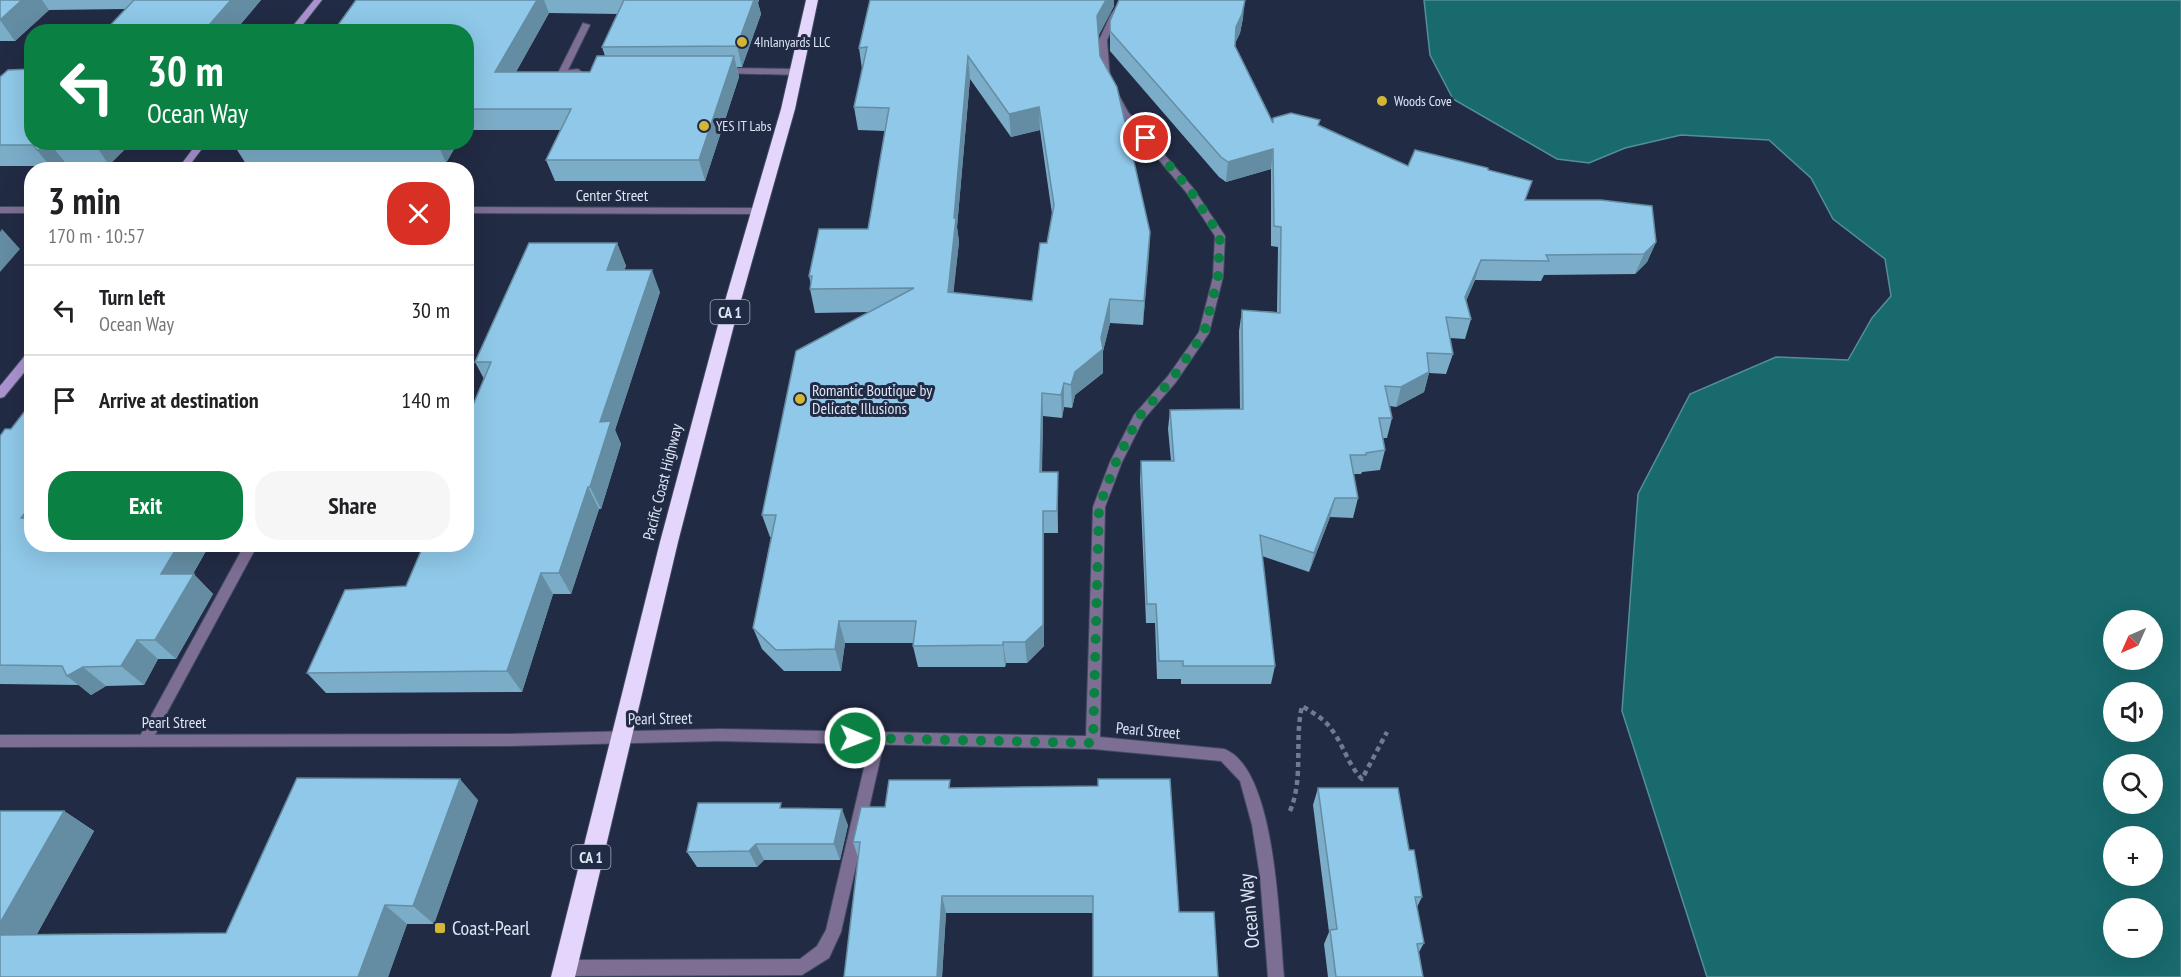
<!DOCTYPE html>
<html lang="en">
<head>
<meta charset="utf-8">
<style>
	:root { --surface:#fff; --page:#f6f6f6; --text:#202124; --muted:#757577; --line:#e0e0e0; --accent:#0b8043 }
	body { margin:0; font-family:"PT Sans Narrow",sans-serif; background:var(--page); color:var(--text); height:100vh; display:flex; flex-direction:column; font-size:22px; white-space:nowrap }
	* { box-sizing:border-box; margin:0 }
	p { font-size:20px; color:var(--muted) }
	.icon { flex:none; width:33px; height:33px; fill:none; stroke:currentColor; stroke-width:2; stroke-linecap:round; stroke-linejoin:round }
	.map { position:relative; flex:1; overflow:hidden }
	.sheet { position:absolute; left:24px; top:162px; width:450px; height:390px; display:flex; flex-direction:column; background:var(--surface); border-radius:24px; box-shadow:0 6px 24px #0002 }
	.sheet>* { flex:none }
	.top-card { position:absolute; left:24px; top:24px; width:450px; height:126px; border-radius:24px; box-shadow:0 6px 24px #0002; background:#0b8043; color:#fff; overflow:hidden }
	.needle { width:39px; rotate:225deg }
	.tools { position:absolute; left:2103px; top:610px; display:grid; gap:12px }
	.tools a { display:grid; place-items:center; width:60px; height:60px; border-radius:50%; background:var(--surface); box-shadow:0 6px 24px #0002; font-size:30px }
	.pin { position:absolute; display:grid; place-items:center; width:51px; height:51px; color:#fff; margin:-26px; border:3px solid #fff; border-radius:50%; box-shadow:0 2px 6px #0007 }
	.me { position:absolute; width:66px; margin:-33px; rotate:91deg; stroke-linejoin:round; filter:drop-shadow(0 0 4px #0008) }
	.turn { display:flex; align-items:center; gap:21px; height:126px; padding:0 24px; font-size:27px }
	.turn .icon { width:78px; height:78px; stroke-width:2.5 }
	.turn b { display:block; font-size:42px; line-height:51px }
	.round { display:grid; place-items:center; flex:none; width:63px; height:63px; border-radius:24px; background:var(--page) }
	.overview { display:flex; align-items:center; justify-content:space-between; height:102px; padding:0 24px }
	h1 { font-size:36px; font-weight:600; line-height:45px }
	.action { display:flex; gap:12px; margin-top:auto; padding:12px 24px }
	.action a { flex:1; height:69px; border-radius:24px; background:var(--accent); color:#fff; font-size:24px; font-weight:600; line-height:69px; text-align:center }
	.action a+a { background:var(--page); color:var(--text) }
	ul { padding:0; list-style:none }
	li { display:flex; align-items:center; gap:18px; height:90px; padding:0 24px; border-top:2px solid var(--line) }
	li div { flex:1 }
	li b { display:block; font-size:22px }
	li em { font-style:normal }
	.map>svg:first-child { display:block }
</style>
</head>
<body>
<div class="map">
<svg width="2181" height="977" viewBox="0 0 2181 977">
	<rect width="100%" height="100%" fill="#222b44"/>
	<path fill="#186a6d" stroke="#538f96" stroke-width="1.5" fill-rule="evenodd" d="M1424 0H2181V977H1707L1622 711 1638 494 1690 394 1776 357 1848 360 1872 318 1891 296 1885 259 1833 219 1811 178 1769 140 1681 135 1625 148 1589 163 1557 159 1453 99 1430 55ZM2114 621H2152V660H2114ZM2114 693H2152V732H2114ZM2114 765H2152V804H2114ZM2114 837H2152V876H2114ZM2114 909H2152V948H2114Z"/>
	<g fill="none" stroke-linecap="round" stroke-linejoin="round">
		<g stroke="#404960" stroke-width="2">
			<g id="lane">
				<polygon points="583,23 590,25 568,70 578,69 582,72 578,75 559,75 558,73"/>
				<polygon points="721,68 798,69 802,72 798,75 718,73 717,71"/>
				<polygon points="245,544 258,544 150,744 145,746 140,744 138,740 140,736"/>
				<polygon points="878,732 883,734 885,738 841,932 829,958 802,975 566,976 560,974 558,968 560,962 566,960 800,959 817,946 826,930 871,738 873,734"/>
			</g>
		</g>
		<g stroke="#404960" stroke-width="2">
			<g id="street">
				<path d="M1122 0H1130L1119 14 1107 40 1110 79 1128 112 1193 188 1225 236 1223 277 1209 333 1176 382 1143 420 1122 462 1105 507 1100 737 1224 749C1277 768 1279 927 1284 977H1268L1260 876 1252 825 1240 781 1221 761 1093 749 719 741 508 746 0 747V735L508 734 719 729 1086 736 1093 507 1110 462 1134 415 1168 376 1199 332 1213 277 1215 236 1186 192 1121 115 1102 79 1099 40 1111 14Z"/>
				<rect x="0" y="207" width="32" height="6"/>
				<polygon points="466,207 758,208 763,211 758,214 466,213"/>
			</g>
		</g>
		<g stroke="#404960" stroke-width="2">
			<g id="secondary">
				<polygon points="314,0 322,0 297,32 288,32"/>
				<polygon points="198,142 207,142 186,170 177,170"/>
				<polygon points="32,351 32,363 4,397 0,398 0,386 28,352"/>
			</g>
		</g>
		<g stroke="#404960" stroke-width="2">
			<polygon id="highway" points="806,0 818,0 795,109 734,325 678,542 575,977 551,977 660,542 718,325 781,109"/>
		</g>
		<path stroke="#727a90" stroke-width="4.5" stroke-dasharray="5 4" stroke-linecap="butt" d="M1290 811C1304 778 1294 741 1302 706 1313 713 1325 719 1332 730 1344 746 1348 765 1362 779L1387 732"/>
		<use href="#lane" fill="#7d6e94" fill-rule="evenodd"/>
		<use href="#street" fill="#7d6e94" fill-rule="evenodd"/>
		<use href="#secondary" fill="#aa92cf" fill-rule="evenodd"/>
		<use href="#highway" fill="#e3d5fb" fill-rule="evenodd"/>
	</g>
	<g fill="#7bacc8" fill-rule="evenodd">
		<polygon points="0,0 261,0 234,32 125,9 49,10 15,41 0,41"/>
		<path d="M356 0H759L758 3 761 14 742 67H737L739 77 705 181H555L546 160 560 130H466V32ZM549 13 618 14 602 47 605 56 590 72H516Z"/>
		<path d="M870 0H1114V6L1098 36 1100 56 1150 232 1143 325 1110 323 1103 351V373L1075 395 1072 408 1064 407 1062 418 1043 416 1042 472H1058V533H1044V646L1027 663H1006L1005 667H918L913 646 914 643H845L841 671H784L762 649 753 628 771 537H770L762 515 869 312 815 313 810 289 811 285 809 276 868 229 885 131 858 130 854 107 862 69 859 48ZM970 79 1011 137 1040 130 1052 214 1047 243 1032 301 953 293 959 242 957 227Z"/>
		<polygon points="1243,18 1240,33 1235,43 1235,46 1273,122 1319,125 1408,166 1488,170 1526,200 1656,242 1647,262 1635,274 1544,275 1541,281 1475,280 1466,301 1471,319 1465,339 1450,338 1453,354 1446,374 1429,373 1424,392 1396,407 1390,406 1392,418 1387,438 1383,438 1385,450 1380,470 1362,472 1361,474 1354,474 1358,498 1353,518 1330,517 1309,572 1262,556 1275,666 1271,684 1181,684 1181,679 1157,679 1155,623 1146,623 1140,480 1141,461 1171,461 1168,429 1170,410 1240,409 1239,331 1242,310 1277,312 1278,247 1271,246 1271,169 1226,182 1219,177 1110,51 1110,21"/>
		<polygon points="0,77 132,142 109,165 68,166 59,170 53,170 50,166 0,166"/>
		<polygon points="232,142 458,142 446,163 246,164"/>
		<polygon points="617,243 626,266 624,270 660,292 615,430 621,444 601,509 599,509 571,594 553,594 522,692 326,693 307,673 466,544 484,379 475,362"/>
		<polygon points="11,429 32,544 210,544 193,574 213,594 176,659 158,659 144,685 106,686 91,695 79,685 0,684 0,436"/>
		<polygon points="1098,786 1093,913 946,913 942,977 844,977 858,857 853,842 885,807 951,788"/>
		<polygon points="1318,788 1409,850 1422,897 1417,907 1424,943 1419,952 1423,977 1328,977 1324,944 1329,932 1313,805"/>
		<polygon points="478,800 434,924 407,924 388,977 0,977 64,811 94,831 37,934 226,933"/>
		<polygon points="783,808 848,825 840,860 764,860 757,867 697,867 687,852"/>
	</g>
	<g fill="#648ca2">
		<polygon points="22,0 42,0 49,10 15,41 0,20"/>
		<polygon points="231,0 261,0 234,32 203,32"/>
		<polygon points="537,0 544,0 549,13 504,93 495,72"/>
		<polygon points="752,0 759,0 758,3 761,14 742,67 737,46"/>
		<polygon points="1106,0 1114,0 1114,6 1097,39 1097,16"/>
		<polygon points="1245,0 1243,18 1240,33 1234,46 1236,27"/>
		<polygon points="734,56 739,77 705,181 699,160"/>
		<polygon points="968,56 970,79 957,227 959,242 951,316 948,292 954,218"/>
		<polygon points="1039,107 1040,130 1011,137 1009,114"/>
		<polygon points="94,142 132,142 109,165 94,143"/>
		<polygon points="437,142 458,142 446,163"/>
		<polygon points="51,145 68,166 59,170 53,170 37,150"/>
		<polygon points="1273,149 1271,169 1226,182 1228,162"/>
		<polygon points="2,229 20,249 0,272 0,232"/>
		<polygon points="1150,232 1149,256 1143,325 1144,301"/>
		<polygon points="1656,242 1647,262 1635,274 1644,254"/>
		<polygon points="617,243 626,266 616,292 607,270"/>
		<polygon points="1481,260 1475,280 1459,317 1465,297"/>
		<polygon points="652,270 660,292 615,430 621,444 601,509 590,487 600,422"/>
		<polygon points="1110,299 1110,323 1103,351 1103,373 1075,395 1072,408 1071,385 1075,372 1101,338"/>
		<polygon points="1429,372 1424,392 1396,407 1401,387"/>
		<polygon points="1064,383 1064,407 1062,418 1061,395"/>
		<polygon points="1042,393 1043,416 1041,495 1040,472"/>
		<polygon points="1058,472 1058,533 1057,511"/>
		<polygon points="588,487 599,509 571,594 559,573"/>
		<polygon points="1335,498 1330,517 1309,572 1314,553"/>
		<polygon points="32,504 32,528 21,518"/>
		<polygon points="1043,511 1044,533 1044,646 1027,663 1025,642"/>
		<polygon points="179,544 210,544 181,594 161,574"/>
		<polygon points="541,573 553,594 522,692 507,671"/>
		<polygon points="194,574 213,594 176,659 155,640"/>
		<polygon points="839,621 845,643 841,671 835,649"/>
		<polygon points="137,640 158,659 144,685 121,666"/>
		<polygon points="1003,642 1006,663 1005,667 1003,645"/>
		<polygon points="83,667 106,686 91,695 67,676"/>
		<polygon points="460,779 478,800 434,924 413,906"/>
		<polygon points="842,809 848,825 840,860 834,844"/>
		<polygon points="64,811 94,831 27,952 0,938 0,923"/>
		<polygon points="756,844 764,860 757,867 749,851"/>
		<polygon points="942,896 946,913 942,977 937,977"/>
		<polygon points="385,905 407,924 388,977 358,977"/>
	</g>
	<g fill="#8fc8e8" stroke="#648ca2" stroke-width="1.5" fill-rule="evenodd">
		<polygon points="0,0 22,0 0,20"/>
		<polygon points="134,0 231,0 203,32 104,32"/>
		<polygon points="356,0 537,0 495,72 590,72 597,56 734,56 699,160 546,160 571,109 466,109 466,32 333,32"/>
		<polygon points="624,0 754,0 737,46 602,47"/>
		<path d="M870 0H1106L1097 16 1100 56 1117 87 1150 232 1144 301 1110 299 1101 338 1103 349 1075 372 1071 385 1064 383 1061 395 1042 393 1040 472H1058L1057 511H1043V625L1025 642H1003V645L913 646 916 621H839L835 649 776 650 753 628 776 515H762L796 351 914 288 810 289 812 276H809L819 229H868L889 108 854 107 867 47 859 48ZM968 56 1009 114 1039 107 1054 205 1047 243H1040L1032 301 948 292 956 218H954Z"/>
		<polygon points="1119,0 1245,0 1242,14 1236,27 1235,46 1273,123 1273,118 1291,113 1320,120 1318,125 1408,166 1415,150 1488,168 1488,170 1532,181 1525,200 1601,200 1652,206 1656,242 1644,254 1546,255 1549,261 1481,260 1465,297 1471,319 1446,317 1453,354 1427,353 1429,372 1401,387 1385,386 1392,418 1379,418 1385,450 1366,453 1366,455 1350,455 1358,498 1335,498 1314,553 1260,535 1275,666 1183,666 1183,661 1159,661 1156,604 1147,604 1141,461 1174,461 1170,410 1243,409 1242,310 1280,313 1281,227 1274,226 1273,149 1228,162 1221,157 1110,31 1110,21"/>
		<polygon points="32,69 32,142 94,142 94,143 51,145 37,150 33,145 0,145 0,77 8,70"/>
		<polygon points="529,243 617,243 607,270 652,270 600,422 611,421 590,487 588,487 559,573 541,573 507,671 307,673 345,590 406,586 424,544 466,544 466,422 491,362 475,362"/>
		<polygon points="32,402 32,504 21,518 32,519 32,544 179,544 161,574 194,574 155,640 137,640 121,666 83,667 67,676 62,666 0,665 0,436 5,429 11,429"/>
		<polygon points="297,778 460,779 413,906 385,905 358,977 0,977 0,935 226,933"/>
		<polygon points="1098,779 1170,779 1179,912 1214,912 1218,977 1093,977 1093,896 942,896 937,977 844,977 860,842 853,842 861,807 885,807 889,780 950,780 949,788 1098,786"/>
		<polygon points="1318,788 1398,788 1409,850 1414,850 1422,897 1415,897 1424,943 1417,944 1423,977 1336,977 1330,930 1337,929"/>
		<polygon points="698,803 781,803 780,808 842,809 834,844 756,844 749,851 687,852"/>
		<polygon points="0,811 64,811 0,923"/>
	</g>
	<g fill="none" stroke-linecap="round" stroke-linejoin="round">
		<polyline stroke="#0b8043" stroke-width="10" stroke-dasharray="0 18" points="855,738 1093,743 1099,507 1116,462 1138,418 1172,379 1204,333 1218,277 1220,236 1190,190 1146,138"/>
	</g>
	<g fill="#d3b635" stroke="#222b44" stroke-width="2">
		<circle cx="742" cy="42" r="6"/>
		<circle cx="1382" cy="101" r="6"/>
		<circle cx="704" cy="126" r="6"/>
		<circle cx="800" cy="399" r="6"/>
		<rect x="434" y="922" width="12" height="12" rx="3"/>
	</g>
	<g text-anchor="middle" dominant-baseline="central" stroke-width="6" stroke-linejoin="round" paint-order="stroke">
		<g font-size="14" fill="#dee5f5" stroke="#222b44" text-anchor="start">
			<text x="754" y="42">4Inlanyards LLC</text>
			<text x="1394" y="101">Woods Cove</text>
			<text x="716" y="126">YES IT Labs</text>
		</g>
		<g fill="#222b44" stroke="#a6adc0" stroke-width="1.5">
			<rect x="710.5" y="300" width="39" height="24" rx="4.5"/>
			<rect x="571.5" y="845" width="39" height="24" rx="4.5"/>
		</g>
		<g font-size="15" font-weight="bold" fill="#dee5f5">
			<text x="730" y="312">CA 1</text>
			<text x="591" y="857">CA 1</text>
		</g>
		<g font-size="16" fill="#dee5f5" stroke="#222b44">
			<text x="612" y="195">Center Street</text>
			<text transform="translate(662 482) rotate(-76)">Pacific Coast Highway</text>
			<text transform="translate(660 718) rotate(-1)">Pearl Street</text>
			<text x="174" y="722">Pearl Street</text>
			<text transform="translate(1148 730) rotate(5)">Pearl Street</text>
		</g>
		<g font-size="16" fill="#dee5f5" stroke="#222b44" text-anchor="start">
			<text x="812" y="390">Romantic Boutique by<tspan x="812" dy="18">Delicate Illusions</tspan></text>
		</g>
		<g font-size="20" fill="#dee5f5" stroke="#222b44">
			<text transform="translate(1249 911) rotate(-95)">Ocean Way</text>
		</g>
		<g font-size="20" fill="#dee5f5" stroke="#222b44" text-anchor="start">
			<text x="452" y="928">Coast-Pearl</text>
		</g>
	</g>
</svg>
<div class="tools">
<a><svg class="needle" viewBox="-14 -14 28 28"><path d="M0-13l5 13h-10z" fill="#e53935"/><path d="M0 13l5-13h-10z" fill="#757577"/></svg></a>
<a><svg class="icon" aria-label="sound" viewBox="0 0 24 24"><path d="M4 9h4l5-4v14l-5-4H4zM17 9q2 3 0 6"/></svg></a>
<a><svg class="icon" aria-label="search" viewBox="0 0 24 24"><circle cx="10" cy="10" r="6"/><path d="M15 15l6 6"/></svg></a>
<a>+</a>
<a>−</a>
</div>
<div class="pin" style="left:1146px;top:138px;background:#d93025"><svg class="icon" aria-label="arrive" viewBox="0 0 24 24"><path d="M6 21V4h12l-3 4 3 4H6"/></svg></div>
<svg class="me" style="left:855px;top:738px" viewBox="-20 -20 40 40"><circle r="17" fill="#0b8043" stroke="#fff" stroke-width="3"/><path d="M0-11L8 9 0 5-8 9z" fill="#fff"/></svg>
<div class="top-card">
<div class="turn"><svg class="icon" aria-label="left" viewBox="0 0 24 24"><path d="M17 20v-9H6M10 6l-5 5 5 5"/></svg><div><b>30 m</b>Ocean Way</div></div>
</div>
<section class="sheet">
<div class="overview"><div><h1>3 min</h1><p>170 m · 10:57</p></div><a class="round" style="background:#d93025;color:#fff"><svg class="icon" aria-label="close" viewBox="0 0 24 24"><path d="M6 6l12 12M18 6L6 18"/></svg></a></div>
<ul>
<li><svg class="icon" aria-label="left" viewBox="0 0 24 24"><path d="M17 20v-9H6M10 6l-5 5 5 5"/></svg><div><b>Turn left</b><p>Ocean Way</p></div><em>30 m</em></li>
<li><svg class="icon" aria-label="arrive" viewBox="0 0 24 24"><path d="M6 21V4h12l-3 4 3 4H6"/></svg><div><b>Arrive at destination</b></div><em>140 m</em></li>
</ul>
<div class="action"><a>Exit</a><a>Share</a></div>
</section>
</div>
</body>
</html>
